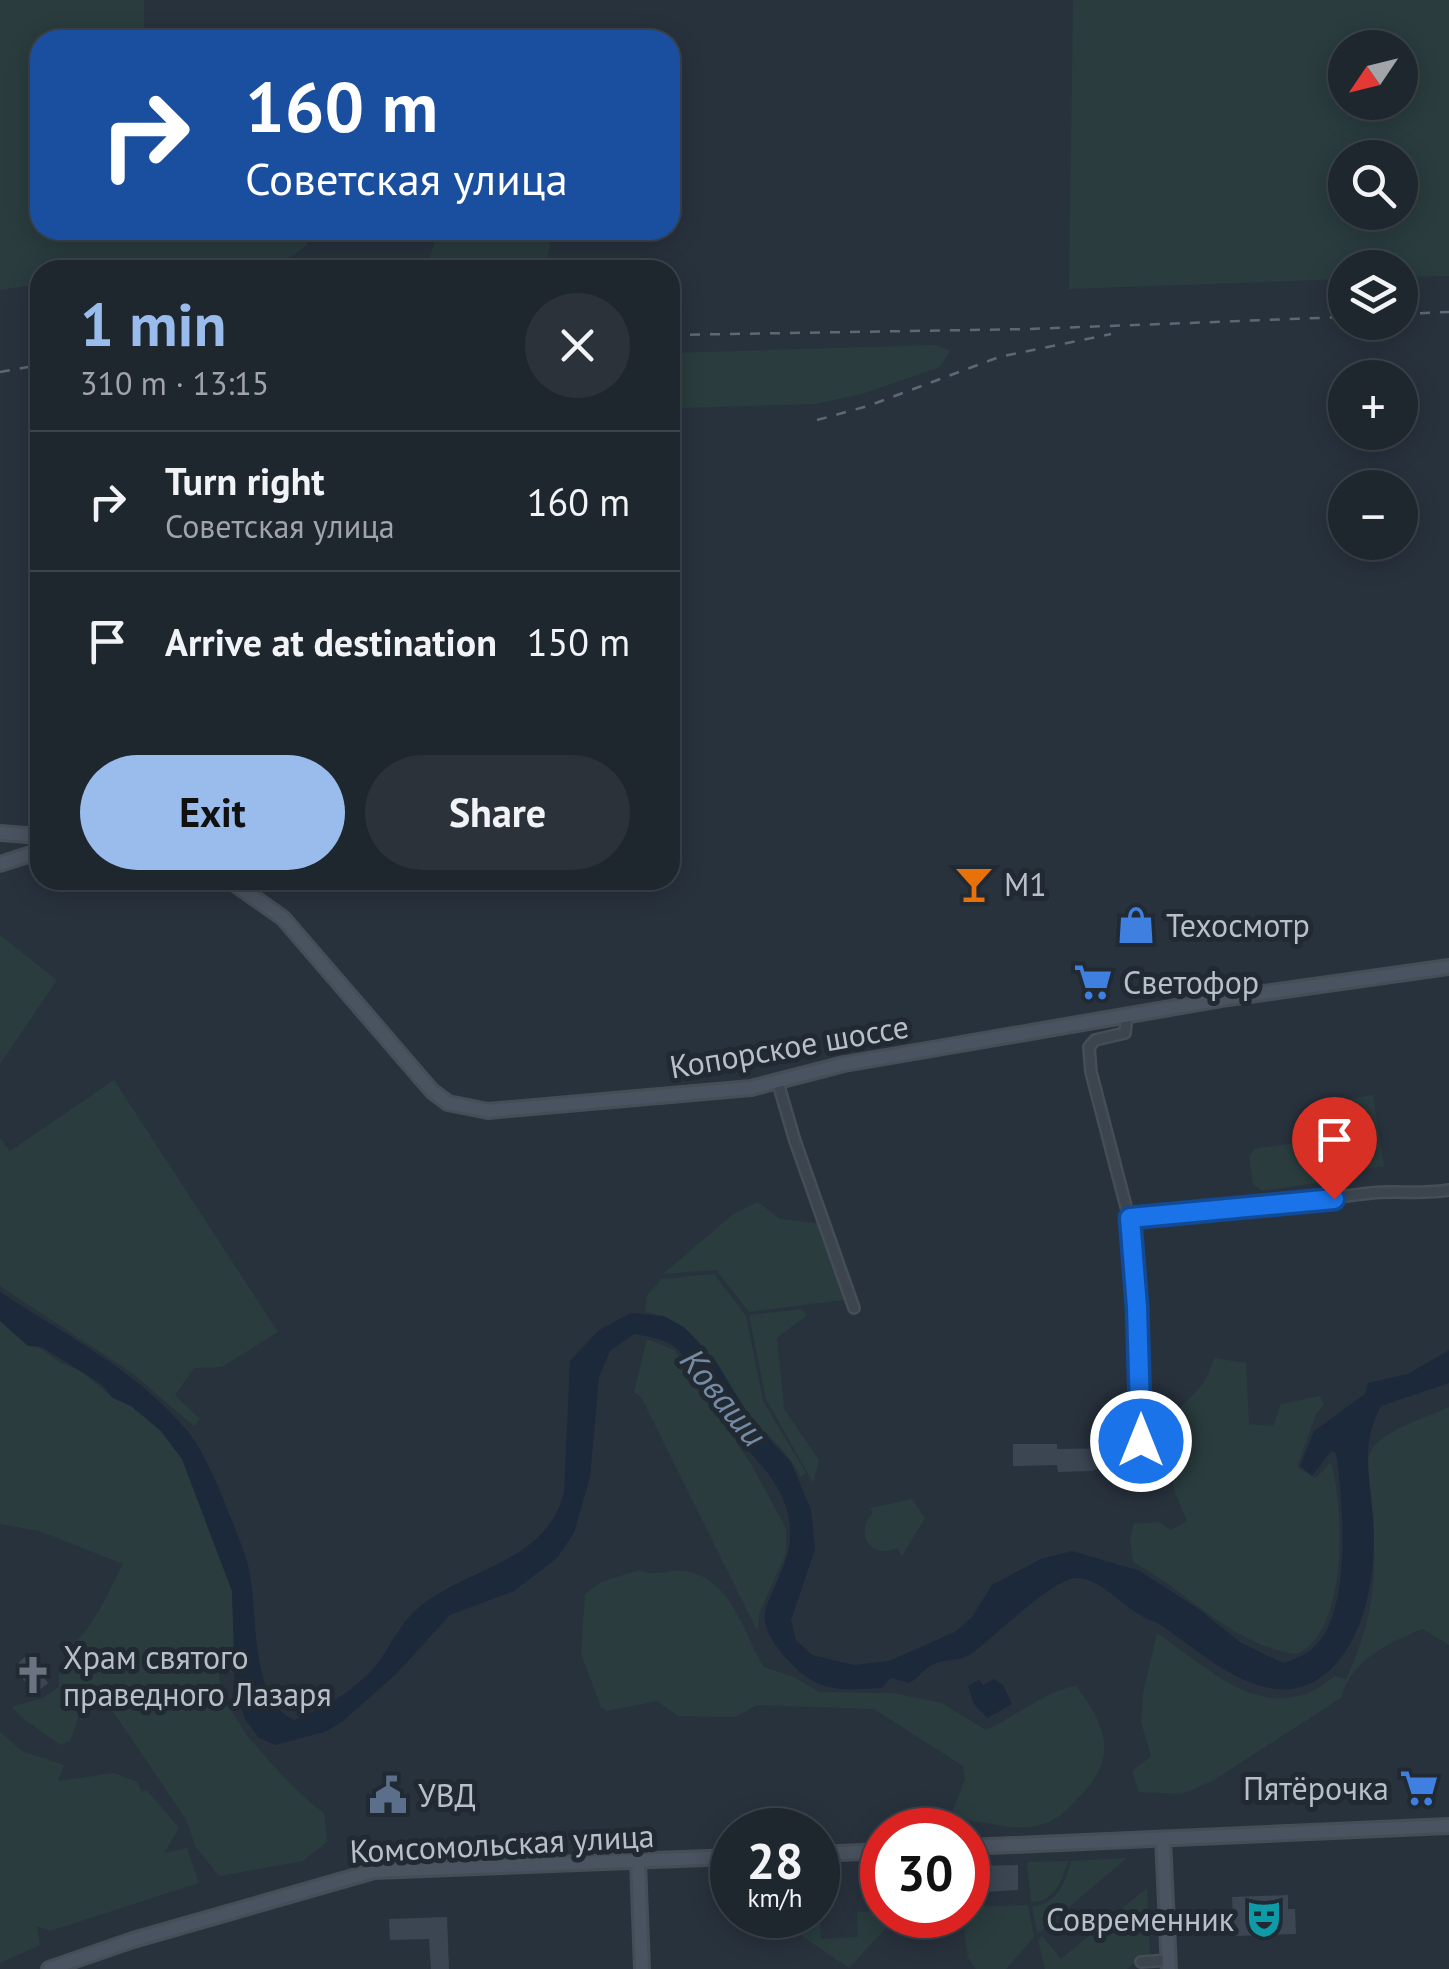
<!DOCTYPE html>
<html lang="en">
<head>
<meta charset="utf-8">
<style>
	:root { --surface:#1e262e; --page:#2b323a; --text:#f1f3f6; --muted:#a1a5aa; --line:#3c434a; --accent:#99bcec }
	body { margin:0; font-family:"PT Sans",sans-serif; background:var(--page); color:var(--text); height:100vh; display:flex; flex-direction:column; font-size:38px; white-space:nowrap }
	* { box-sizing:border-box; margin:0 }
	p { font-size:32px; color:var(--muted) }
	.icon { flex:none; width:55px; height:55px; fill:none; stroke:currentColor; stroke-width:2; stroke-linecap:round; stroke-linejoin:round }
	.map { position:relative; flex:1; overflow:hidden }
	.details { position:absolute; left:30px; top:260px; width:650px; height:630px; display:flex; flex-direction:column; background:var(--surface); border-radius:30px; box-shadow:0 5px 25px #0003,0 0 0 2px var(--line) }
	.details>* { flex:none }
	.top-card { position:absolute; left:30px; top:30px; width:650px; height:210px; border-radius:30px; box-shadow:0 5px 25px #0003,0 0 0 2px var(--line); background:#1a4fa0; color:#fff; overflow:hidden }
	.needle { width:65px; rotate:235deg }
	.buttons { position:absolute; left:1328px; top:30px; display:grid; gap:20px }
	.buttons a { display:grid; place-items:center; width:90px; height:90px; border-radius:50%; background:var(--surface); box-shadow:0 5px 25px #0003,0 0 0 2px var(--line); font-size:50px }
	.speed { position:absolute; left:710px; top:1808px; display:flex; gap:20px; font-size:50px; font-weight:700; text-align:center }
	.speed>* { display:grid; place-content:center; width:130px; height:130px; border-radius:50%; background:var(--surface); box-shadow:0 5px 25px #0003,0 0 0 2px var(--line); line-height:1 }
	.speed small { font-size:25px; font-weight:400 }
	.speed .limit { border:15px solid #d22; background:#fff; color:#111 }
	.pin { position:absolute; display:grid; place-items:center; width:85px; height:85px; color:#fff; margin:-102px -42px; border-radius:50% 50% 50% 0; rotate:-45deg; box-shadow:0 0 10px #0007 }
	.pin .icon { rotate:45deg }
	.me { position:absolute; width:110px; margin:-55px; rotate:0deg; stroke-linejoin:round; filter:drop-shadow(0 0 8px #0008) }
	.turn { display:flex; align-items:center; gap:35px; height:210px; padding:0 50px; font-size:45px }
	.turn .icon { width:130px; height:130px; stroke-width:2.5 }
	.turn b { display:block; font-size:70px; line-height:85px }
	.round { display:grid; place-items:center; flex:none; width:105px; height:105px; border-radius:52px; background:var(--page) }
	.headline { display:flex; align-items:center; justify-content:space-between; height:170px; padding:0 50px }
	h1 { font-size:60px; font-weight:600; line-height:75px; color:var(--accent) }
	.primary-button { display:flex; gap:20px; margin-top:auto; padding:20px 50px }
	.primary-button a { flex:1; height:115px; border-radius:60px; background:var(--accent); color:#111; font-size:40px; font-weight:600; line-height:115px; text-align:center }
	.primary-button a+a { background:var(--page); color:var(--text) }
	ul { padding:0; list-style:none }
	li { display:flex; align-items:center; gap:30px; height:140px; padding:0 50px; border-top:2px solid var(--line) }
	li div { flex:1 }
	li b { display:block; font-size:38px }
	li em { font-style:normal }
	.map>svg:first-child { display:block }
</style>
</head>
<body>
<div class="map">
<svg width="1449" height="1969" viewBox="0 0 1449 1969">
	<rect width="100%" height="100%" fill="#28323d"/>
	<g fill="#2a3c3e" fill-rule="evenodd">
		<polygon points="0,0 144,0 144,40 40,40 40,230 313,230 306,246 273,268 207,270 186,264 162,270 40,270 40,284 0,290"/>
		<path d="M1073 0H1449V276L1400 277V268H1345V279L1069 289ZM1345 48H1400V102H1345ZM1345 158H1400V212H1345Z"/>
		<polygon points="439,230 549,230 550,247 544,270 433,270 428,263"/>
		<polygon points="936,345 950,351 940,367 865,393 816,404 683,408 672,403 670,397 670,353"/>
		<polygon points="0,935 57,980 0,1064"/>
		<polygon points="114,1080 278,1332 222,1367 194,1368 175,1395 200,1419 194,1426 132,1373 0,1286 0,1138 10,1151"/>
		<polygon points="1373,1095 1384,1166 1339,1173 1328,1102"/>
		<polygon points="1322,1139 1333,1146 1336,1171 1330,1181 1262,1191 1253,1184 1249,1157 1254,1149"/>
		<polygon points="758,1202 780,1219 822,1224 850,1299 749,1312 716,1270 663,1274 732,1215"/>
		<path d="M714 1274 746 1316 763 1401 806 1473 801 1477C788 1451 769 1438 751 1417 717 1376 706 1322 645 1312L647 1295 662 1279Z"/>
		<polygon points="802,1309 807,1315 777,1338 784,1409 819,1460 813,1483 766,1399 749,1315"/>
		<path d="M0 1321 61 1363 81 1371 113 1398 131 1406 161 1431 182 1459 232 1591 236 1674 218 1668 222 1701C236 1713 239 1726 250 1739 274 1766 295 1791 324 1813L327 1842 303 1861 219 1876 196 1847 185 1818 104 1698 79 1716 70 1741 60 1745 21 1717 12 1707 42 1698 59 1687C56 1654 77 1645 93 1620 105 1603 113 1582 123 1564L39 1531 0 1524Z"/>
		<polygon points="647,1339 674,1350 751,1464 786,1528 786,1553 759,1614 758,1632 641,1397 634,1392"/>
		<path d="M1215 1358 1246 1363 1249 1424 1273 1426 1281 1404 1320 1396 1324 1405 1317 1412 1297 1467 1316 1478 1331 1462C1344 1509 1349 1630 1297 1654 1232 1646 1188 1591 1133 1562L1130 1538 1134 1524 1159 1522 1171 1530 1187 1521 1175 1493 1165 1438 1174 1414 1203 1384Z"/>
		<path d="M1449 1407V1645L1423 1629C1389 1642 1351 1660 1341 1698L1214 1780 1182 1794 1139 1792 1132 1771 1151 1756 1141 1722 1143 1693 1157 1633C1214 1672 1269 1731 1335 1676L1346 1679C1365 1639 1376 1597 1374 1552 1373 1528 1358 1463 1374 1446 1392 1427 1426 1418 1449 1407Z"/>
		<path d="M912 1499 925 1518 902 1556 897 1548C871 1560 853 1533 873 1513L870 1508Z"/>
		<path d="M639 1570C656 1578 670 1568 686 1571 733 1580 743 1633 764 1667L794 1677 819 1692 892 1693 942 1703 986 1730C1015 1717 1047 1690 1076 1686 1105 1724 1119 1755 1082 1794 1069 1808 1060 1819 1040 1825 1020 1831 998 1825 979 1822 966 1820 961 1823 951 1814L965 1780 963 1766 874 1709 757 1705 735 1717 678 1716 657 1701 607 1711 601 1707 581 1654 585 1594 601 1582Z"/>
		<polygon points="0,1732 22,1751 64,1765 58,1781 114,1773 137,1782 142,1793 146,1789 179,1828 164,1853 187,1848 199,1883 50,1931 37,1926 40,1945 0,1963"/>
		<path d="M1127 1858 1037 1934 1032 1906C1058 1904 1065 1883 1071 1861Z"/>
		<path d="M1068 1861C1062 1880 1055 1902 1031 1902L1027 1862Z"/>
		<polygon points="1147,1888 1150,1959 1139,1959 1127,1969 1045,1969 1038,1940 1042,1936 1061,1959"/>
		<polygon points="1028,1905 1034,1937 1006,1969 976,1969 968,1958 962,1917 968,1915 968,1907"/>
		<polygon points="882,1911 882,1915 898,1915 849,1968 802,1936 799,1915 820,1913 821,1939 858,1937 857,1912"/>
	</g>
	<g fill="#1c293a">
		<path d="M0 1292C65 1335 139 1371 189 1433 209 1458 235 1527 246 1558 261 1603 245 1698 294 1720 325 1708 356 1690 377 1664 391 1646 400 1623 418 1608 468 1566 546 1564 564 1492L570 1361 599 1330 631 1313 664 1316 685 1328 717 1363 752 1421 791 1462 811 1510 815 1549 791 1620 796 1640 812 1655 854 1665 889 1661 955 1632 972 1617 992 1585 1041 1559 1072 1551 1140 1571 1200 1610 1241 1643 1283 1663C1296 1659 1308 1654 1317 1644 1352 1608 1343 1500 1336 1453L1331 1451 1312 1476 1300 1466 1314 1431 1365 1394 1368 1383 1408 1374 1449 1350V1383L1381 1406C1360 1443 1370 1476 1373 1517 1377 1566 1368 1632 1332 1668 1275 1724 1207 1656 1158 1623 1129 1616 1105 1579 1078 1578 1053 1577 993 1639 971 1654 962 1661 945 1659 934 1664 924 1668 919 1678 909 1683L891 1678 882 1688C862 1689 833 1692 815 1682 796 1673 759 1634 765 1612 774 1582 793 1559 790 1526 785 1477 745 1454 723 1418 709 1396 695 1366 676 1348 665 1338 648 1337 634 1334L610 1351 599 1377 590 1477 574 1533 557 1558 514 1591 450 1615 396 1674 343 1721 327 1731 276 1745 259 1738 245 1719 235 1691 232 1591 182 1459 161 1431 131 1406 113 1398 101 1384 42 1347 28 1346 0 1321Z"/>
		<polygon points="994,1679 1003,1685 1012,1704 987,1718 974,1704 968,1686 979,1680 983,1685"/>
	</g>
	<g fill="#3b4652">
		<polygon points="1013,1444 1057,1444 1057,1449 1121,1448 1122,1472 1109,1471 1106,1465 1092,1471 1058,1472 1057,1465 1013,1466"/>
		<polygon points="25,1657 37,1659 48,1677 45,1679 48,1683 37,1692 17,1674 19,1662"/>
		<polygon points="1018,1865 1018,1890 969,1893 968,1866"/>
		<polygon points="1288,1895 1288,1909 1295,1909 1296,1934 1234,1936 1232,1897"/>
		<polygon points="447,1917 449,1969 431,1969 429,1939 390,1940 389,1919"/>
	</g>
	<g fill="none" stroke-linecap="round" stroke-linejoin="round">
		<g stroke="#454d56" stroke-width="14">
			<g id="street">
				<polyline points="1127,1016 1125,1033 1095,1040 1089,1047 1091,1072 1129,1218 1138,1325 1140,1463"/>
				<polyline points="778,1083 795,1141 854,1308"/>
				<path d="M1129 1218C1211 1216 1291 1202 1371 1193 1397 1190 1422 1195 1449 1190"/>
				<polyline points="1141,1962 1168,1960"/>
			</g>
		</g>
		<g stroke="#454d56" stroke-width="18">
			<g id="secondary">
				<polyline points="0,833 40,836"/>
				<polyline points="0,864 40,851"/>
				<polyline points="229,880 283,918 432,1091 448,1103 488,1111 751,1088 844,1064 938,1048 1228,998 1449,967"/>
				<polyline points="1163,1839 1169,1969"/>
				<polyline points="968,1847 1449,1826"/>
				<polyline points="818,1854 882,1851"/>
				<polyline points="638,1861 642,1969"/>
				<polyline points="49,1969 133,1940 374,1871 732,1857"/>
			</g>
		</g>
		<use href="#street" stroke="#3c444d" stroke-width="9"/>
		<use href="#secondary" stroke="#4a5360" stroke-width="12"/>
		<g stroke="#5e6874" stroke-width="2.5" stroke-dasharray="10 10" stroke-linecap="butt">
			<polyline points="1400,314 1449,312"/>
			<polyline points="670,335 1029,329 1345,317"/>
			<polyline points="0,372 40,365"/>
			<polyline points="817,420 868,406 999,357 1111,334"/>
		</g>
	</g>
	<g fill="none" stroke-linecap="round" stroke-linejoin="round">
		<g stroke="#114b97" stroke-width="25">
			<polyline id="route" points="1141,1441 1137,1307 1130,1218 1334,1199"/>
		</g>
		<use href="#route" stroke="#1a73e8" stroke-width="18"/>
	</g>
	<defs>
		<g id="bar-bare" transform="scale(3)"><path d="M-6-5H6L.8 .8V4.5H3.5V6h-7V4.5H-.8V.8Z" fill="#e8710a" stroke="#212932" stroke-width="2.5" paint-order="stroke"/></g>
		<g id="shop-bare" transform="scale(3)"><path d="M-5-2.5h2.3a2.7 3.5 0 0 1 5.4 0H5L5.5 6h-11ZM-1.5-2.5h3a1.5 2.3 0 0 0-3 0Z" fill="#3f7fe0" stroke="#212932" stroke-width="2.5" paint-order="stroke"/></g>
		<g id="supermarket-bare" transform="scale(3)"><path d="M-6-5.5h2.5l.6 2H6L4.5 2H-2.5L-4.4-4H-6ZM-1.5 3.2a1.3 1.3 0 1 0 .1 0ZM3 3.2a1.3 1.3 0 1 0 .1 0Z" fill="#3f7fe0" stroke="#212932" stroke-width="2.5" paint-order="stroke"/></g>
		<g id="church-bare" transform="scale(3)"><path d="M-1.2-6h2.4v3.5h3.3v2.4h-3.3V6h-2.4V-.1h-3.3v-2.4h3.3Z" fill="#6b7280" stroke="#212932" stroke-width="2.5" paint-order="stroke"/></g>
		<g id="civic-bare" transform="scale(3)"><path d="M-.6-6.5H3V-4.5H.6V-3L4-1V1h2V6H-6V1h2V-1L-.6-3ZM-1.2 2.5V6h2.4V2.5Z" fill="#5c6f8a" stroke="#212932" stroke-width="2.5" paint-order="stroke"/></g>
		<g id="theatre-bare" transform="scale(3)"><path d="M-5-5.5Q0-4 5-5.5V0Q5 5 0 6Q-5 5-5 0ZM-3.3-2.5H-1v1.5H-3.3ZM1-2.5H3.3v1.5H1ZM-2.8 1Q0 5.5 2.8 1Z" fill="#0f9aa8" stroke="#212932" stroke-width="2.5" paint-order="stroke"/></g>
	</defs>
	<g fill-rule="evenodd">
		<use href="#bar-bare" x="974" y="884"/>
		<use href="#shop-bare" x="1136" y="925"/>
		<use href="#supermarket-bare" x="1093" y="982"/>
		<use href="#church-bare" x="33" y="1675"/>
		<use href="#supermarket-bare" x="1419" y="1788"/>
		<use href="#civic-bare" x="388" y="1795"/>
		<use href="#theatre-bare" x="1264" y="1919"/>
	</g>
	<g text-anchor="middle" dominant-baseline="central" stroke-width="10" stroke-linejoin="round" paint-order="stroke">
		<g font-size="32" fill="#b8bfc8" stroke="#212932" text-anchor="start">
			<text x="1004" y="884">М1</text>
			<text x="1166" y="925">Техосмотр</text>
			<text x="1123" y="982">Светофор</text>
			<text x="63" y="1657">Храм святого<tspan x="63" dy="37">праведного Лазаря</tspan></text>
			<text x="1389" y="1788" text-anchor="end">Пятёрочка</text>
			<text x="418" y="1795">УВД</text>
			<text x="1234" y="1919" text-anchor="end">Современник</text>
		</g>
		<g font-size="32" fill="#b8bfc8" stroke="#212932">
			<text transform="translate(789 1046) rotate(-10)">Копорское шоссе</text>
			<text transform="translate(502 1843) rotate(-3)">Комсомольская улица</text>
		</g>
		<g font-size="35" font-style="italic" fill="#758aa3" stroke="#212932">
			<text transform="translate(724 1397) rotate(51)">Коваши</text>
		</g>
	</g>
</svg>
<div class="buttons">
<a><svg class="needle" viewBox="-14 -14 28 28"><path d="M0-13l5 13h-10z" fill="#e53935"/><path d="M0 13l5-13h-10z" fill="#a1a5aa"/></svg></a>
<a><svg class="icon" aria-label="search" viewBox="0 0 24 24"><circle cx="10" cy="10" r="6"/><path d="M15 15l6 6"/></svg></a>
<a><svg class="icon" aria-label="layers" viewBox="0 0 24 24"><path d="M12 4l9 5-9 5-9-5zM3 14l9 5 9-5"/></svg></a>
<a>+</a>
<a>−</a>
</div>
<div class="speed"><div>28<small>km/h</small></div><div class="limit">30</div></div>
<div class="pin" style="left:1334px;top:1199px;background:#d93025"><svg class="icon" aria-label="arrive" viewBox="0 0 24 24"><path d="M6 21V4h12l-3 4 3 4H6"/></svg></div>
<svg class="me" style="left:1141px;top:1441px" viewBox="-20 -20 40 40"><circle r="17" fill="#1a73e8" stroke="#fff" stroke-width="3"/><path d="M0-11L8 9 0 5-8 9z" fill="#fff"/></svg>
<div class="top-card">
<div class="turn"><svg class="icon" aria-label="right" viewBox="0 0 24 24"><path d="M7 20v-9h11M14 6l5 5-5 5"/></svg><div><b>160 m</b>Советская улица</div></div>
</div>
<section class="details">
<div class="headline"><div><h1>1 min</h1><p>310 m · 13:15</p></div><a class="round"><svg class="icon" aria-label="close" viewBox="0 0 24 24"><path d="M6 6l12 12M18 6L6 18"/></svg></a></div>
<ul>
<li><svg class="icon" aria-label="right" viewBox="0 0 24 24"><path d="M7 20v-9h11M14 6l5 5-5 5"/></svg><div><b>Turn right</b><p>Советская улица</p></div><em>160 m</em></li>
<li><svg class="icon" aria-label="arrive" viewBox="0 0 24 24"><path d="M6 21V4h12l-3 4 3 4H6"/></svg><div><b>Arrive at destination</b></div><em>150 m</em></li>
</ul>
<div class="primary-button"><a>Exit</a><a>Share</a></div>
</section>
</div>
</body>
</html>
